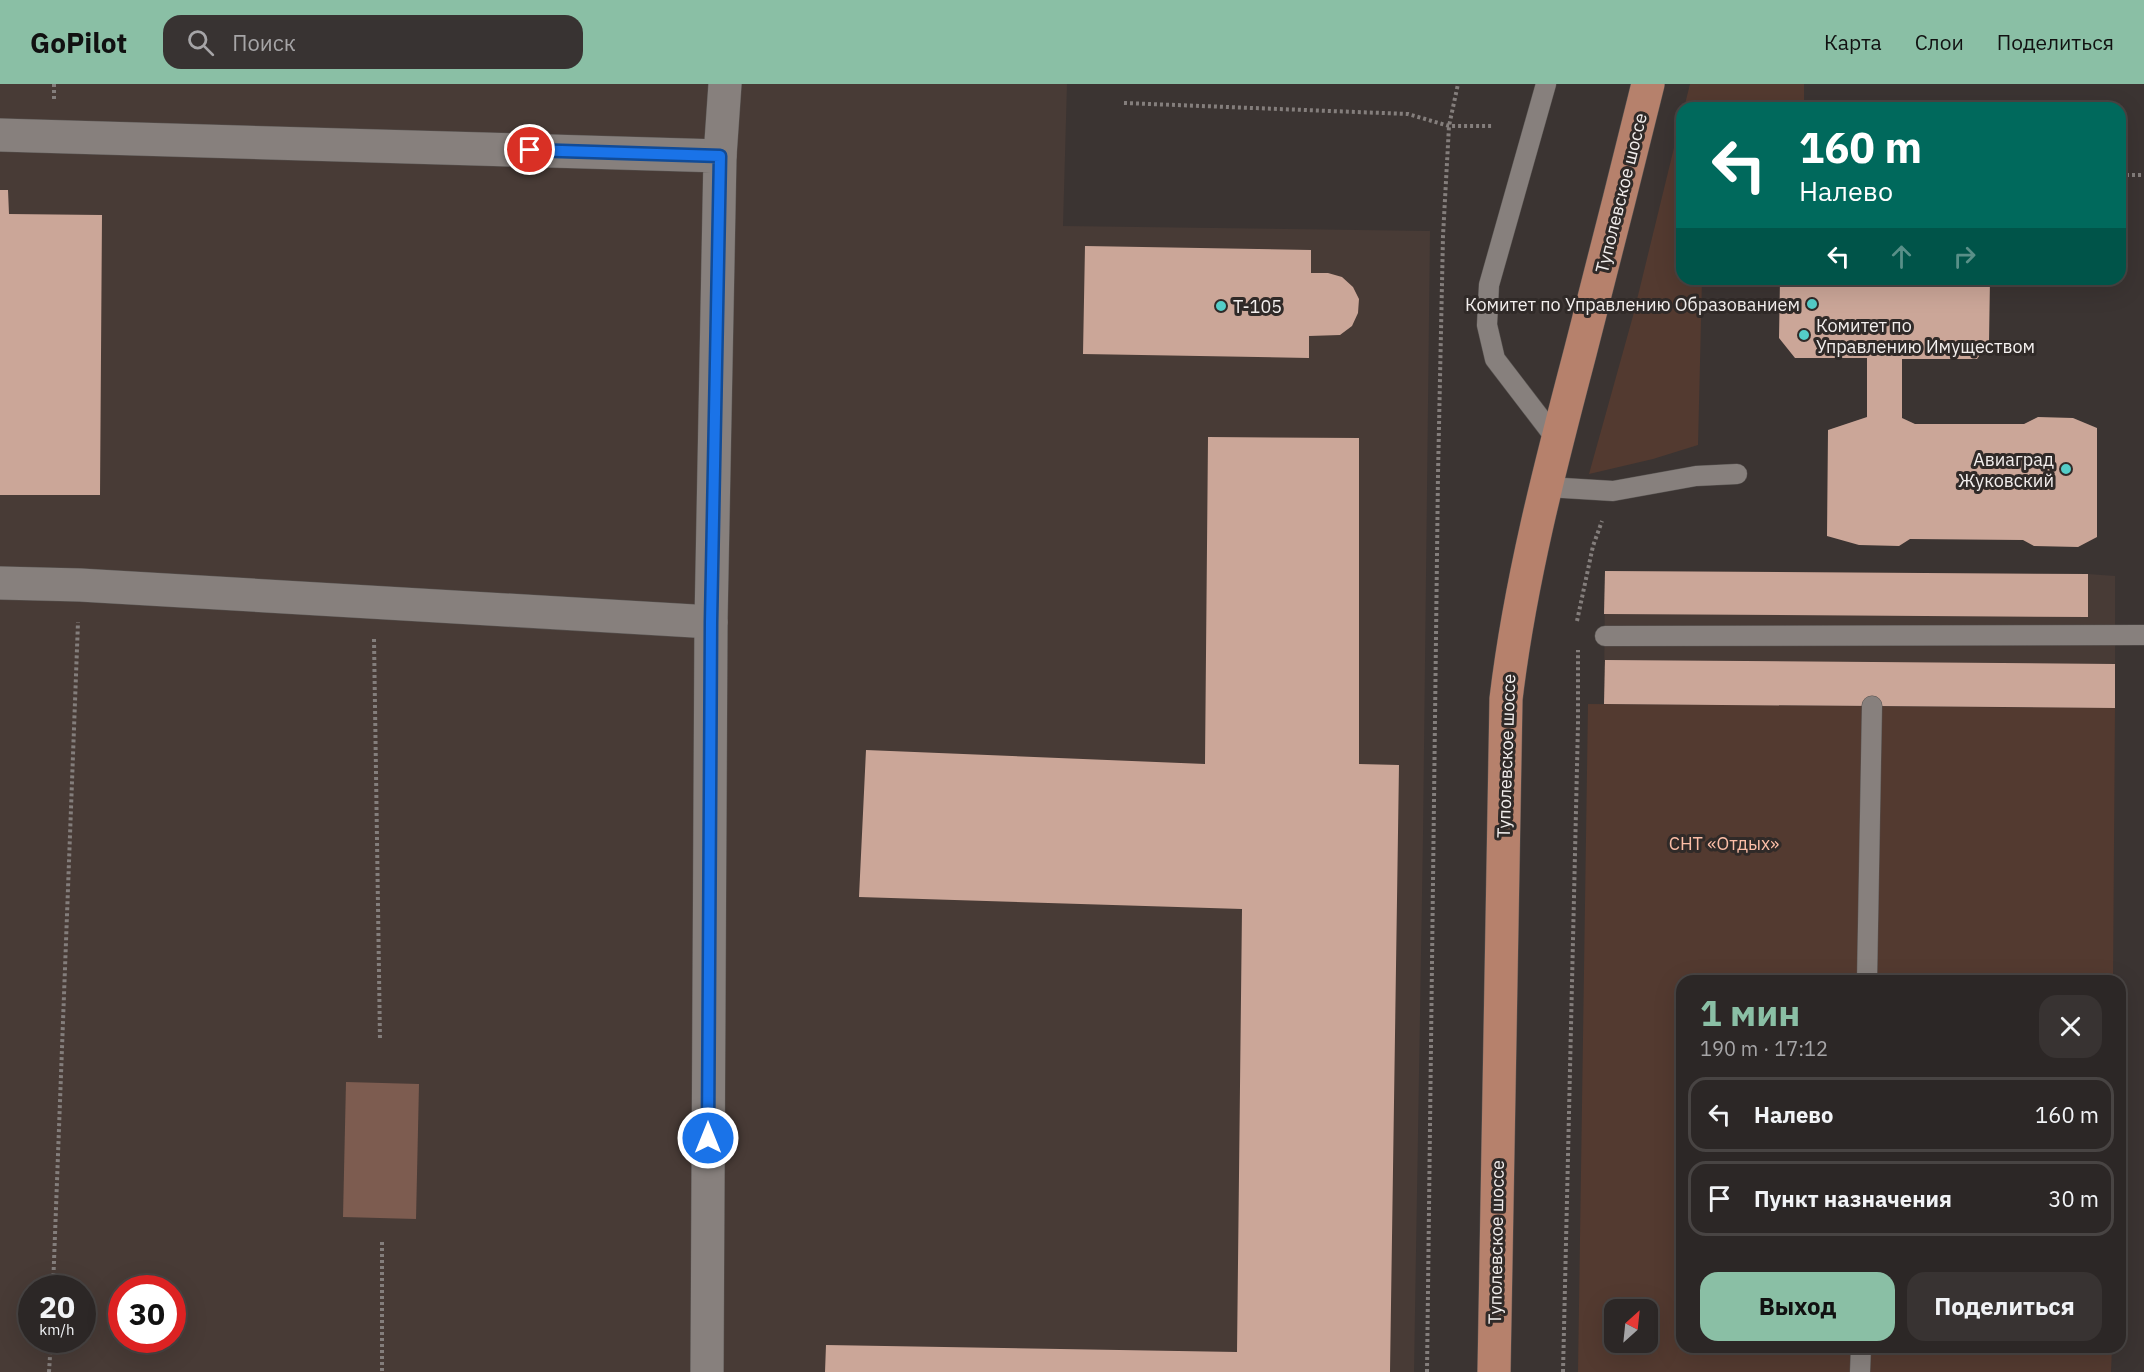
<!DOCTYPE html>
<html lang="ru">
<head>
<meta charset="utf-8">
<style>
	:root { --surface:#2c2726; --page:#383332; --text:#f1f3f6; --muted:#a6a5a7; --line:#484443; --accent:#8abfa5 }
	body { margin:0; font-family:"IBM Plex Sans",sans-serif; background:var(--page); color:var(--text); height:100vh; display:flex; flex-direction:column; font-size:22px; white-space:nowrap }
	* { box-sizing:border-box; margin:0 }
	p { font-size:20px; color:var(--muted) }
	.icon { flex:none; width:33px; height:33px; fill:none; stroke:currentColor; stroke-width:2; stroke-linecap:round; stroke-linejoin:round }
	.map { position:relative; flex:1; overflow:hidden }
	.details { position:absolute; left:1676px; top:891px; width:450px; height:378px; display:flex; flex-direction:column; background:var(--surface); border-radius:18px; box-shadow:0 6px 24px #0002,0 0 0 2px var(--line) }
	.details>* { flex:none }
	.hud { position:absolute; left:1676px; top:18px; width:450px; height:183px; border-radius:18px; box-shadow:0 6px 24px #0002,0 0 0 2px var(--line); background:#00695c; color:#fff; overflow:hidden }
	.needle { width:39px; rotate:27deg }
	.buttons { position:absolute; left:1604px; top:1215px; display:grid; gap:12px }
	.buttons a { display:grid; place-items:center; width:54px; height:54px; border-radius:12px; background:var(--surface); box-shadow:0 6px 24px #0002,0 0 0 2px var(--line); font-size:30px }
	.speed { position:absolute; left:18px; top:1191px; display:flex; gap:12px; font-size:30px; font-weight:700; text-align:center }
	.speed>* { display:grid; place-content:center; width:78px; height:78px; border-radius:50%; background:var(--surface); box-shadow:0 6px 24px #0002,0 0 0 2px var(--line); line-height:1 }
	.speed small { font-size:15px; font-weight:400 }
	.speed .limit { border:9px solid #d22; background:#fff; color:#111 }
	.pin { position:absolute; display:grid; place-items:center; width:51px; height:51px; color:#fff; margin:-26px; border:3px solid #fff; border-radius:50%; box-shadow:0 2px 6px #0007 }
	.me { position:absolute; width:66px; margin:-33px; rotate:0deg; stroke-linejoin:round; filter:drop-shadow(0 0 4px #0008) }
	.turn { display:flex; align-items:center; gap:21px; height:126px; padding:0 24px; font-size:27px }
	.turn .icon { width:78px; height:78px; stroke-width:2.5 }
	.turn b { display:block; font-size:42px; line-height:51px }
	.lanes { display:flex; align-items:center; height:57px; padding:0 24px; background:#0003; justify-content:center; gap:30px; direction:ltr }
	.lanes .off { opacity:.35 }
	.round { display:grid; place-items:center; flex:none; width:63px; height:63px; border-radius:18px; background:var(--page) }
	.summary { display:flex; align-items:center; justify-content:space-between; height:102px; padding:0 24px }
	h1 { font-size:36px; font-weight:800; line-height:45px; color:var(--accent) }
	.cta { display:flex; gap:12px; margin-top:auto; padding:12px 24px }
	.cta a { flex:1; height:69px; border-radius:18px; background:var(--accent); color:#111; font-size:24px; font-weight:800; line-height:69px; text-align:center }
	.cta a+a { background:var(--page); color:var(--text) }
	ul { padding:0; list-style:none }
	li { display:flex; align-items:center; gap:18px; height:75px; margin:0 12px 9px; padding:0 12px; border:3px solid var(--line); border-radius:18px }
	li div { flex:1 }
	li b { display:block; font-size:22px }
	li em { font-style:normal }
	header { display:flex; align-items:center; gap:36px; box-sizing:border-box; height:84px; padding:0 30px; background:var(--accent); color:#111 }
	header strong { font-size:28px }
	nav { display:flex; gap:33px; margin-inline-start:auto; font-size:21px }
	.search { width:420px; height:54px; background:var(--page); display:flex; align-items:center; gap:15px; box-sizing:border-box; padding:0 21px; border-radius:18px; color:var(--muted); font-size:22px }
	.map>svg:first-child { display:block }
</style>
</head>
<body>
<header>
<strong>GoPilot</strong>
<div class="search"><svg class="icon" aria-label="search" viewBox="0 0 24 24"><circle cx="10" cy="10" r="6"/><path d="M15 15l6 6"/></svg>Поиск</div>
<nav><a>Карта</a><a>Слои</a><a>Поделиться</a></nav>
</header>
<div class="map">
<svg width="2144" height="1288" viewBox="0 0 2144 1288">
	<rect width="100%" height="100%" fill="#3b3432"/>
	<g fill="#483b36" fill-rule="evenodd">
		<path d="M0 0H1067L1063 142 1430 147 1423 752 1414 1288H0ZM32 1204H82V1256H32ZM122 1204H172V1256H122Z"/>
		<polygon points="1605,487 2088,490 2115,492 2115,624 1604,620"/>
	</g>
	<g fill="#533a30" fill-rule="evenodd">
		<polygon points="1690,0 1804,0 1804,17 1706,19 1705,24 1684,24"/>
		<polygon points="1681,35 1682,195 1702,195 1698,361 1653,375 1589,390 1633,232"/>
		<path d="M1588 620 2115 624 2113 897H1682V1263H2112L2111 1288H1578ZM1614 1226H1647V1258H1614Z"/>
	</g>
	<polygon fill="#7d5c50" points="346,998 419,1000 416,1135 343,1133"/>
	<g fill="#cba698">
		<polygon points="0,106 8,106 9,130 102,131 100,411 0,411"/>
		<polygon points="1085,162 1311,166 1311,189 1328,189 1342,193 1353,203 1359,215 1358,229 1352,242 1340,251 1309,252 1309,274 1083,270"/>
		<polygon points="1780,195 1990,195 1989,258 1977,275 1902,275 1902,334 1915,340 2024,340 2038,333 2073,334 2097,344 2097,453 2078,463 2034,462 2023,456 1910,455 1899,462 1859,461 1827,452 1828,346 1867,333 1867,274 1795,274 1779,254"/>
		<polygon points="1208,353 1359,354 1359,680 1399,681 1390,1288 825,1288 826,1261 1237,1268 1242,825 859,813 866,666 1205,680"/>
		<polygon points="1605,487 2088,490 2088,533 1604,530"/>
		<polygon points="1605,576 2115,580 2115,624 1604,620"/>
	</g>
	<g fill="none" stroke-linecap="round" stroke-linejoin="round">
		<g stroke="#585351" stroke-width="21">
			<g id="service">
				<polyline points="1546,0 1489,201 1487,241 1495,275 1557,356"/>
				<polyline points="1547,403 1613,407 1696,392 1737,390"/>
				<polyline points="1605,552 2144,551"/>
				<polyline points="1867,897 1872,622"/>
				<polyline points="1860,1288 1861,1263"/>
			</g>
		</g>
		<g stroke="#585351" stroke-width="34">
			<g id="minor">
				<polyline points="0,51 720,72 711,538 707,1288"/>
				<polyline points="720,72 725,0"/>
				<polyline points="0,499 80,501 711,538"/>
			</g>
		</g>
		<g stroke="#585351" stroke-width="34">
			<path id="primary" d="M1494 1288 1506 615C1520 498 1550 383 1580 269 1603 179 1626 90 1648 0"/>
		</g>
		<g stroke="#847e7c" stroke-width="4" stroke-dasharray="3 3" stroke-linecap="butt">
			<polyline points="54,0 54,17"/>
			<polyline points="1124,19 1408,30 1449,42 1494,42"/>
			<polyline points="2120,91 2144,91"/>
			<polyline points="1577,537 1593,462 1602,437"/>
			<polyline points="374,555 380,956"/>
			<polyline points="382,1158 382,1288"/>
			<polyline points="53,1204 78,538"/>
			<polyline points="49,1288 51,1256"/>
			<polyline points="1427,1288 1438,390 1443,152 1449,42 1458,0"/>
			<polyline points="1563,1288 1578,640 1578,566"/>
		</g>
		<use href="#service" stroke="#87807d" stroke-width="20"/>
		<use href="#minor" stroke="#87807d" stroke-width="33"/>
		<use href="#primary" stroke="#b6816c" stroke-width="33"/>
	</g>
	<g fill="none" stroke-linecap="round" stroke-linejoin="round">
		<g stroke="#114b97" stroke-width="15">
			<polyline id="route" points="530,66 720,72 711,538 708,1054"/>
		</g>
		<use href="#route" stroke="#1a73e8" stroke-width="10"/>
	</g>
	<g fill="#54cdc8" stroke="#302a28" stroke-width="2">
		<circle cx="1812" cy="220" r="6"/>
		<circle cx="1221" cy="222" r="6"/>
		<circle cx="1804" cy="251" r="6"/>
		<circle cx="2066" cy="385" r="6"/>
	</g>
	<g text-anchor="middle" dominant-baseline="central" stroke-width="6" stroke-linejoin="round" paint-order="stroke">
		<g font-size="18" fill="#f3efee" stroke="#302a28">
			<text transform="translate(1621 109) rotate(-76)">Туполевское шоссе</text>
			<text transform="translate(1506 672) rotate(-88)">Туполевское шоссе</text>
			<text transform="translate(1496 1158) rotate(-89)">Туполевское шоссе</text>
		</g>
		<g font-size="18" fill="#f3efee" stroke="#302a28" text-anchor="end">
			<text x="1800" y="220">Комитет по Управлению Образованием</text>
			<text x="1233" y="222" text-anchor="start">Т-105</text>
			<text x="1816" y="241" text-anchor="start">Комитет по<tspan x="1816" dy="21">Управлению Имуществом</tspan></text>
			<text x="2054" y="375">Авиаград<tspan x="2054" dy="21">Жуковский</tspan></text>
		</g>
		<g font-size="18" fill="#fcbea7" stroke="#302a28">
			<text x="1724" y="759">СНТ «Отдых»</text>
		</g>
	</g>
</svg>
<div class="buttons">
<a><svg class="needle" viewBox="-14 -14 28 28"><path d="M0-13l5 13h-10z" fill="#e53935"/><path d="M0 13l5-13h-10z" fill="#a6a5a7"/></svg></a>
</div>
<div class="speed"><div>20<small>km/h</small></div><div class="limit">30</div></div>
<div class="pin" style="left:530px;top:66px;background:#d93025"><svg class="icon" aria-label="arrive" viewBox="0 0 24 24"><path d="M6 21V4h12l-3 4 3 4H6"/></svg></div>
<svg class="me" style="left:708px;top:1054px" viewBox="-20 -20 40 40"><circle r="17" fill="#1a73e8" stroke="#fff" stroke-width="3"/><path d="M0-11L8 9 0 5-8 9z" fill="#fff"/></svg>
<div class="hud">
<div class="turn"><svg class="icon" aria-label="left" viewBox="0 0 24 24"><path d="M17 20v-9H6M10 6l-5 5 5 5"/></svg><div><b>160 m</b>Налево</div></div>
<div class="lanes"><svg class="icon" aria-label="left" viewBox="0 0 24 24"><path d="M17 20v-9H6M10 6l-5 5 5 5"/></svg><svg class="icon off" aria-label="ahead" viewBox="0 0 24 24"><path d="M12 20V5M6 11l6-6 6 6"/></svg><svg class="icon off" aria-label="right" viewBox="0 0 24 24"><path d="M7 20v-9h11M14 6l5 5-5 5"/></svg></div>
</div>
<section class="details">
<div class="summary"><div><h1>1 мин</h1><p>190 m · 17:12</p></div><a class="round"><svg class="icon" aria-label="close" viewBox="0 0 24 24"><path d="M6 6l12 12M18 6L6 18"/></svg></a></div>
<ul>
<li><svg class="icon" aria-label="left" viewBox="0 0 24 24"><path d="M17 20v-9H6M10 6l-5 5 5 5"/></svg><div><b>Налево</b></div><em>160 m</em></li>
<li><svg class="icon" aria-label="arrive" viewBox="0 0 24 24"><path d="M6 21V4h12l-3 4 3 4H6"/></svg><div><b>Пункт назначения</b></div><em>30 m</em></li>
</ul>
<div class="cta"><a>Выход</a><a>Поделиться</a></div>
</section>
</div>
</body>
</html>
